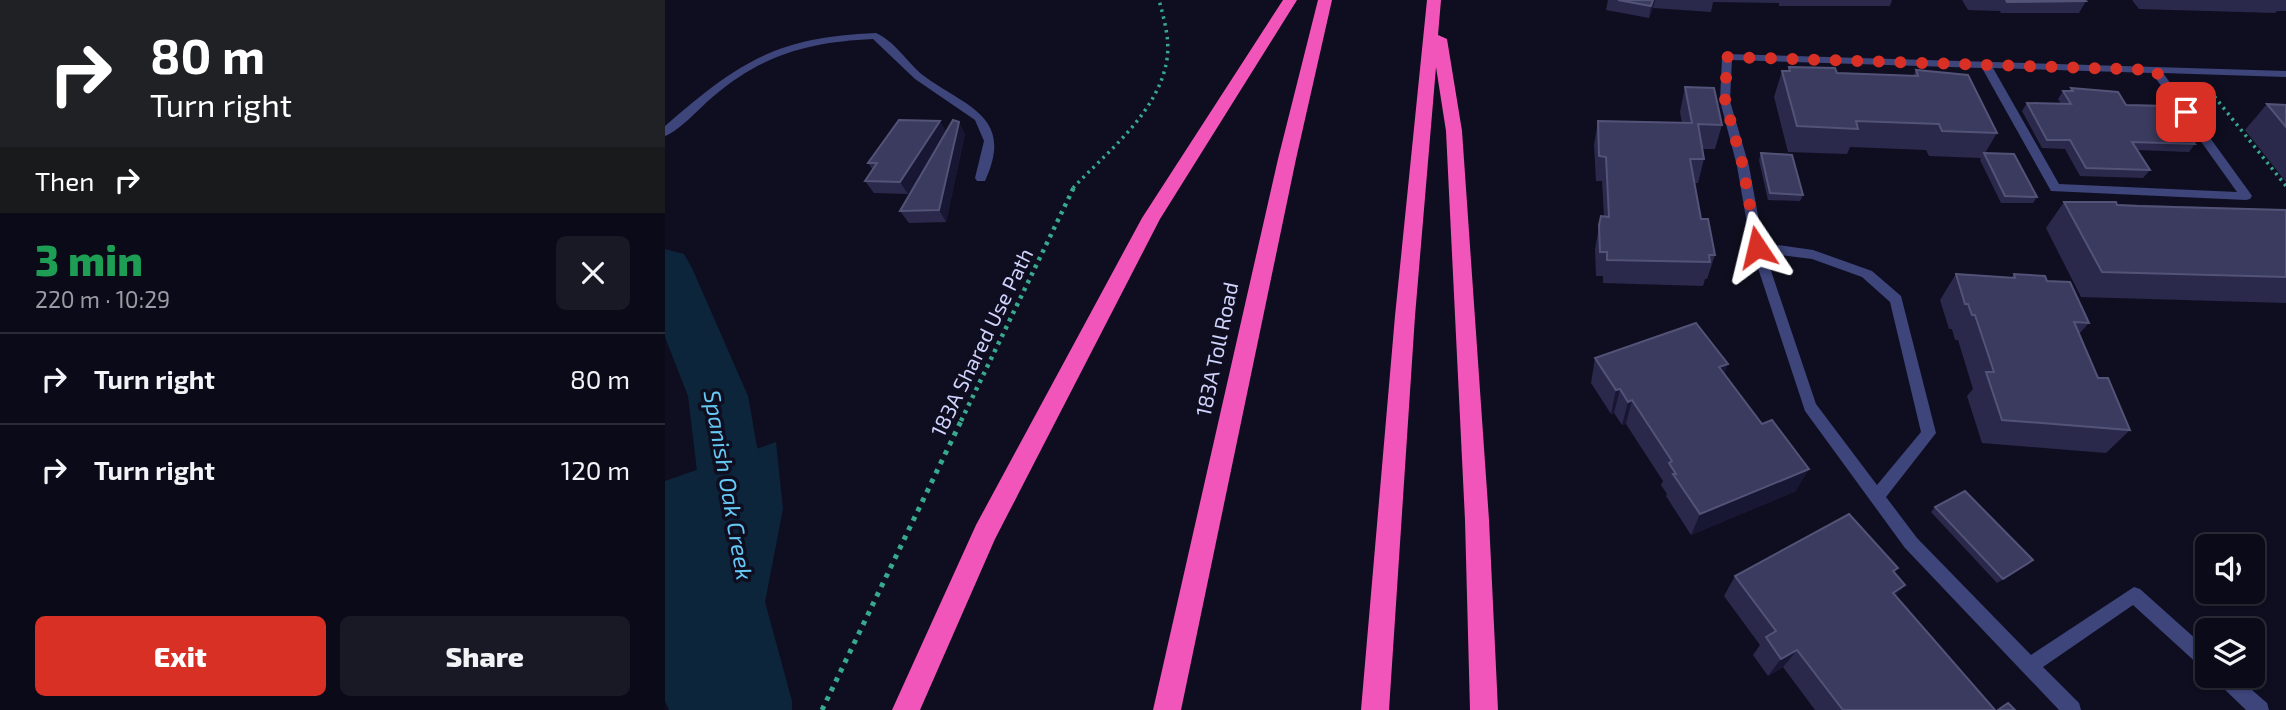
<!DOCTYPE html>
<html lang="en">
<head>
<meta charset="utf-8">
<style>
	:root { --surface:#0b0a18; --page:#191825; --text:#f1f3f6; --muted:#9a9aa2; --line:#2b2b37; --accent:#d93025 }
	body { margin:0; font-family:"Exo 2",sans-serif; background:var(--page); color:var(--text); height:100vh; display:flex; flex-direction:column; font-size:26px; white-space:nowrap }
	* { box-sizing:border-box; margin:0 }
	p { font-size:23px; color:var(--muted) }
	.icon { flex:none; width:38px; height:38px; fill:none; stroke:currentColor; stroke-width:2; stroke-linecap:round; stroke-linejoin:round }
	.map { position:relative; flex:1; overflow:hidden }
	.drawer { display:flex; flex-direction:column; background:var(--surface); width:665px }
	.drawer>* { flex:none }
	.guide { background:#202124; color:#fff; overflow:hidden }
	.tools { position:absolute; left:1530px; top:534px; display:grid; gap:14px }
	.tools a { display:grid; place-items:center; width:70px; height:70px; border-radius:10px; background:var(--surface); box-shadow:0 2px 5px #0004,0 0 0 2px var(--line); font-size:35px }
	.pin { position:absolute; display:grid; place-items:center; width:60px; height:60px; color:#fff; margin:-30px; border-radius:14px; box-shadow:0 4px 10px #0006 }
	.me { position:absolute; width:77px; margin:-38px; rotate:350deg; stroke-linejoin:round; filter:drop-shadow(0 0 5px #0008) }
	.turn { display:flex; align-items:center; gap:24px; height:147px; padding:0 35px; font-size:32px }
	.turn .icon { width:91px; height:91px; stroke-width:2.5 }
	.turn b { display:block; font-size:49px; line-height:60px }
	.then { display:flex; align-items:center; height:66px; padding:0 35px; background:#0003; gap:14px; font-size:26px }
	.round { display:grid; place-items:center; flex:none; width:74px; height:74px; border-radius:10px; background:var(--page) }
	.headline { display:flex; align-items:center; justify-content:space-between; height:119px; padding:0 35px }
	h1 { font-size:42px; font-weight:800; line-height:52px; color:#1e9e55 }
	.button { display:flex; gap:14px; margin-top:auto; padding:14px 35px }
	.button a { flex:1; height:80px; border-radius:10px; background:var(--accent); color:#fff; font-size:28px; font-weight:800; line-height:80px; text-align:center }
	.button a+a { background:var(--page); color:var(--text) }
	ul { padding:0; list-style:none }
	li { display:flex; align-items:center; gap:21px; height:91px; padding:0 35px; border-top:2px solid var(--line) }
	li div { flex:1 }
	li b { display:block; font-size:26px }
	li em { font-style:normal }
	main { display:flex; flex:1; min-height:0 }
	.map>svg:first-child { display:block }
</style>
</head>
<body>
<main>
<section class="drawer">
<div class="guide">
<div class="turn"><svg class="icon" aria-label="right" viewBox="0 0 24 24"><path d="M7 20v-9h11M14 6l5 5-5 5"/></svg><div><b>80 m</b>Turn right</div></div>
<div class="then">Then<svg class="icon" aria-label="right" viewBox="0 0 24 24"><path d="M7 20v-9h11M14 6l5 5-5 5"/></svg></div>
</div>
<div class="headline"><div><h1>3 min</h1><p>220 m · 10:29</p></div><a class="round"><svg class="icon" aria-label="close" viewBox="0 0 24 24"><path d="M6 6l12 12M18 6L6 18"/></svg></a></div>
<ul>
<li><svg class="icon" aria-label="right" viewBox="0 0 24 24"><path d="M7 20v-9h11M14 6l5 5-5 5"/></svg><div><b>Turn right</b></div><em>80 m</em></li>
<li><svg class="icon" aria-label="right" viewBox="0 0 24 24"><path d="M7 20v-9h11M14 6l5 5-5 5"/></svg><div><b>Turn right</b></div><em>120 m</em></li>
</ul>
<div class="button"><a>Exit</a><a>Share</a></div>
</section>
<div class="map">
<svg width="1621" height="710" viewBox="0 0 1621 710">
	<rect width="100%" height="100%" fill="#0f0e20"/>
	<polygon fill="#0d253a" points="111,442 118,509 100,602 127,701 127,710 4,710 0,701 0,481"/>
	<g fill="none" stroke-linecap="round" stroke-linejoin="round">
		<polygon fill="#0d253a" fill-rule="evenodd" points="0,249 19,254 27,268 83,396 108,537 98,559 74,568 50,559 40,537 23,396 0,337"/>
		<g stroke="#37a98f" stroke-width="3.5" stroke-dasharray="2.5 4.5" stroke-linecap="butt">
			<polyline points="1545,91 1621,186"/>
			<path d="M408 188C442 152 494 112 502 59 505 39 499 19 494 0"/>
		</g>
		<polyline stroke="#37a98f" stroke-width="4.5" stroke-dasharray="3.5 5" stroke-linecap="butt" points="296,421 409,187"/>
		<polyline stroke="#37a98f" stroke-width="5" stroke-dasharray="4.5 6" stroke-linecap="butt" points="157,710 297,419"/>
		<g fill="#3d457b" fill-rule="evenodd">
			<path d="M211 33C230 41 243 64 259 76 301 107 350 116 320 181H312L310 178 319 141 310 120 250 79 208 39C145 42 99 54 50 95 36 106 16 130 0 136V126C74 62 111 37 211 33Z"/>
			<path d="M1062 54 1621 71V77L1498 73 1585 193 1587 196 1585 199 1581 200 1386 191 1317 68 1067 60 1065 101 1084 166 1098 243 1148 250 1207 271 1236 296 1271 433 1221 497 1252 538 1366 655 1469 587 1475 589 1542 649V670L1536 667 1468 605 1378 667 1414 703 1416 710H1394L1240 548 1140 411 1086 247 1072 166 1055 101 1057 57ZM1328 68 1487 73 1572 192 1394 184ZM1100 253 1147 259 1197 277 1225 302 1256 432 1212 485 1151 404Z"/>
			<polygon points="1549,676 1571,676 1602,703 1604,710 1581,710 1552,682"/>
		</g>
		<g fill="#f255ba" fill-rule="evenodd">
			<polygon points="618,0 632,0 495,219 330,539 255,710 227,710 311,525 477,218"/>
			<polygon points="653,0 667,0 631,159 516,710 488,710 613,159"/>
			<polygon points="762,0 776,0 773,35 782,39 797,131 824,520 833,710 805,710 800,520 781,131 771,67 750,316 724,710 696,710 730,316"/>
		</g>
	</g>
	<g fill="#2a294c">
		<polygon points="943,0 1227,0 1225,6 1114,6 1114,3 1048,2 1046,12 988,8 984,18 941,10"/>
		<polygon points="1297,0 1420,0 1421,1 1414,13 1336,13 1335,11 1303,10"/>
		<polygon points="1467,0 1621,0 1621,11 1612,11 1610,13 1474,9"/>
		<polygon points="1124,67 1172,73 1248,76 1251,70 1332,133 1320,153 1372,197 1368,203 1336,203 1315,160 1316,158 1264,156 1261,150 1185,147 1182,154 1123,152 1109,97 1117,71 1123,71"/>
		<polygon points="1020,87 1057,125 1050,149 1037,149 1039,159 1033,183 1029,183 1036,219 1050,255 1042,279 1040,279 1038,286 938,283 938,276 931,276 930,249 936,216 939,217 937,181 931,181 929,145 933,121 1017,123 1015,112"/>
		<polygon points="1406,88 1461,105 1530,144 1524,152 1472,150 1485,170 1478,178 1415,176 1400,149 1377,148 1357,111 1362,103 1396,104 1393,99 1398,91 1404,91"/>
		<polygon points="1602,104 1621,105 1621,182 1580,130"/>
		<polygon points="281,132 300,134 281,222 244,223 235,211 264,161 243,194 209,193 200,181 208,170 203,163"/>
		<polygon points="1096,153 1138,195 1135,201 1103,200 1094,160"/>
		<polygon points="1399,202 1621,210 1621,303 1416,297 1381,228"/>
		<polygon points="1291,274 1346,278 1349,274 1382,281 1424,323 1414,334 1433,378 1465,430 1441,453 1317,443 1302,396 1308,389 1293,340 1290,340 1287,329 1284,329 1275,300"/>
		<polygon points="930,358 1063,364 1059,373 1131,491 1026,535 1001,496 1002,494 996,485 998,481 961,424 957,425 949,413 946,414 926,383"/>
		<polygon points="1270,507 1368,560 1363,565 1332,583 1266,512"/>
		<polygon points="1233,568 1229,573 1240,585 1230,596 1330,710 1150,710 1118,667 1103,676 1088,655 1095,645 1059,596 1070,576"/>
	</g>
	<g fill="#171633">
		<polygon points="988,0 990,0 988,8 984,18 986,6"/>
		<polygon points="275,121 282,133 243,194 235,182"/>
		<polygon points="294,122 300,134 281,222 274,210"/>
		<polygon points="1063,364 1054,388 1054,367"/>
		<polygon points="955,389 949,413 946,414 951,390"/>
		<polygon points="967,400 961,424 957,425 963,402"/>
		<polygon points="1144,469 1131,491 1026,535 1035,514"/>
		<polygon points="1368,560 1363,565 1332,583 1338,579"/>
		<polygon points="1240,585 1222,605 1228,593"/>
		<polygon points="1132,650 1118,667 1103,676 1116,659"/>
	</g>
	<g fill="#3b3b5f" stroke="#535378" stroke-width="2">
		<polygon points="953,0 988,0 986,6"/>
		<polygon points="1341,0 1420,0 1421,1 1342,2"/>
		<polygon points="1124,67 1170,68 1172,73 1253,76 1251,70 1303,75 1332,133 1277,131 1274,124 1191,121 1193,129 1132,126 1117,71 1125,71"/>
		<polygon points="1020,87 1049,88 1057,125 1033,124 1039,159 1025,159 1036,219 1043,219 1050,255 1044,255 1045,262 942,260 942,252 935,252 934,225 936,216 944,217 941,157 934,156 933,121 1027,123"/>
		<polygon points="1406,88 1453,92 1461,105 1503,106 1530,144 1467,142 1485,170 1421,168 1405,140 1382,140 1362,103 1406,104 1398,91 1408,91"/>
		<polygon points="1602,104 1621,105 1621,127"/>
		<polygon points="234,120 275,121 235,182 200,181 212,163 203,163"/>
		<polygon points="288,120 294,122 274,210 235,211"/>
		<polygon points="1096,153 1127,155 1138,195 1105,193"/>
		<polygon points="1319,153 1349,154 1372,197 1340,196"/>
		<polygon points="1399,202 1451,202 1452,205 1472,206 1621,210 1621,277 1437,272"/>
		<polygon points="1291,274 1350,278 1349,274 1380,276 1382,281 1405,282 1424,323 1409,322 1433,378 1443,378 1465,430 1337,420 1321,372 1329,372 1310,315 1307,315 1303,304 1300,304"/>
		<polygon points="1031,323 1063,364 1054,367 1097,424 1107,420 1144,469 1035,514 1008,474 1011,474 1004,463 1007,461 967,400 963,402 955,389 951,390 930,358"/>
		<polygon points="1300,491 1368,560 1338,579 1270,507"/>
		<polygon points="1184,514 1233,568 1228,571 1240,585 1228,593 1330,710 1178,710 1132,650 1116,659 1101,637 1111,631 1070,576"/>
		<polygon points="1343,703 1350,710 1333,710"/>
	</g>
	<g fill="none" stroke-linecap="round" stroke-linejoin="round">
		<polyline stroke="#d93025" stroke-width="12" stroke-dasharray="0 21.6" points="1092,247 1078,166 1060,101 1062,57 1490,70 1521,112"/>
	</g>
	<g text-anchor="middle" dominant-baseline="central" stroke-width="7" stroke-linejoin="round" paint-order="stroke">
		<g font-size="21" fill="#d0d3fc" stroke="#0f0e20">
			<text transform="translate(316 342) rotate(-64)">183A Shared Use Path</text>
			<text transform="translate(551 349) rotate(-78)">183A Toll Road</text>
		</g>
		<g font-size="23" font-style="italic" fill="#66c9f4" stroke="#0f0e20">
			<text transform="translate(64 485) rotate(80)">Spanish Oak Creek</text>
		</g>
	</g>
</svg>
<div class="tools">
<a><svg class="icon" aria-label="sound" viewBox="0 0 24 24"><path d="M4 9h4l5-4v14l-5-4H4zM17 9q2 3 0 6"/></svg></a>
<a><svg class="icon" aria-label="layers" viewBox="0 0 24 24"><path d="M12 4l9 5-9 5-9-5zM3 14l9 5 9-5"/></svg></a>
</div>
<div class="pin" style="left:1521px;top:112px;background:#d93025"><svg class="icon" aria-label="arrive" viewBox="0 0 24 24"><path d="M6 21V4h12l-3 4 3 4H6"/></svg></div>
<svg class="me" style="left:1092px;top:247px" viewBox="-20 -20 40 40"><path d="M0-17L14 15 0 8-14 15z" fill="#d93025" stroke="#fff" stroke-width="4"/></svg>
</div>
</main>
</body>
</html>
